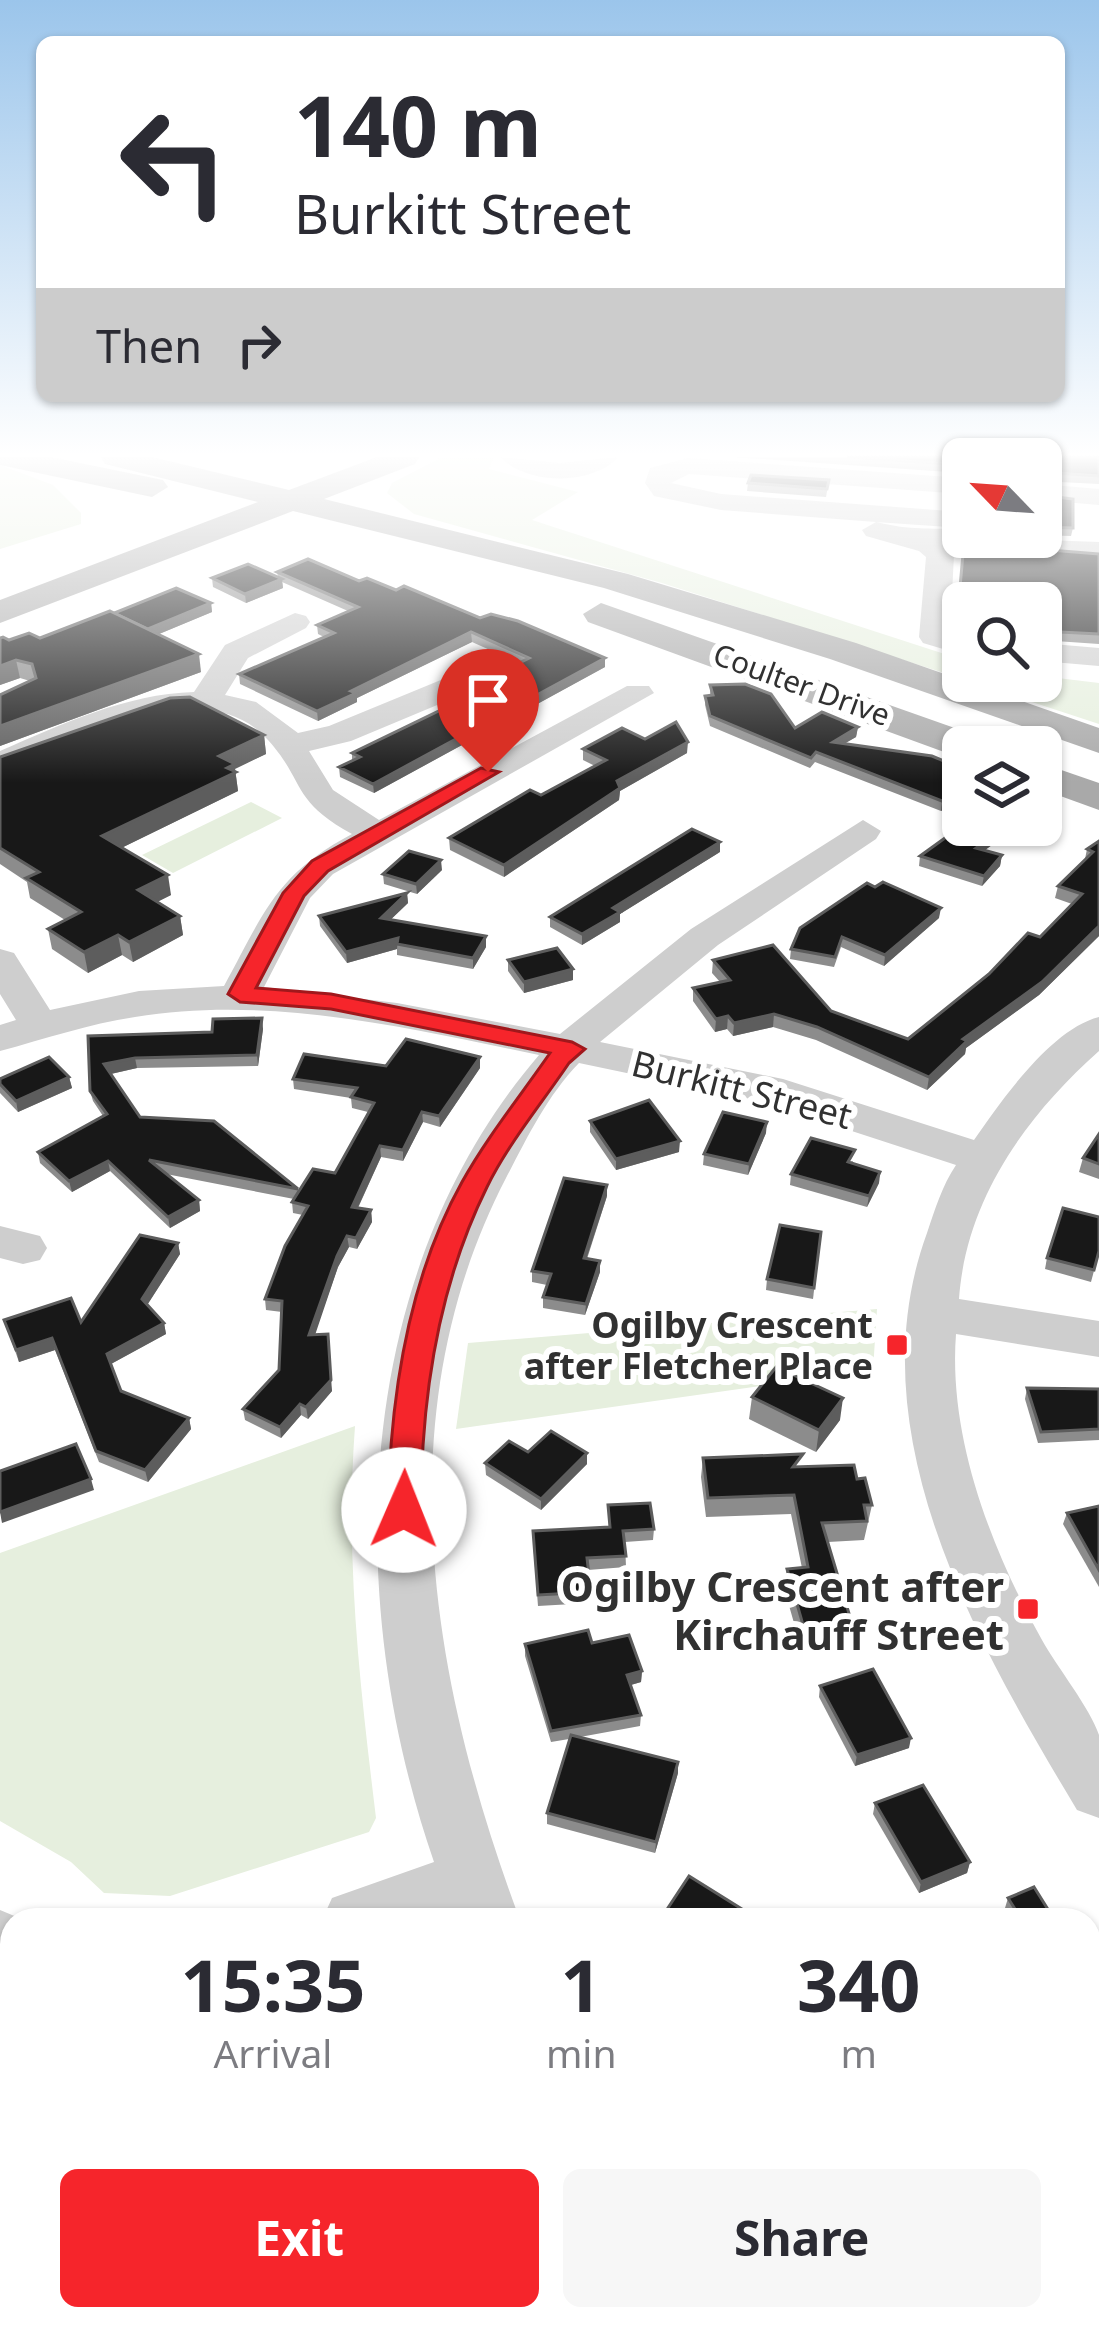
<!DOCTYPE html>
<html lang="en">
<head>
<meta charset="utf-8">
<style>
	:root { --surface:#fff; --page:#f7f7f7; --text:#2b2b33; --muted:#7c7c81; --accent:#f6252b }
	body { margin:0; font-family:"Noto Sans",sans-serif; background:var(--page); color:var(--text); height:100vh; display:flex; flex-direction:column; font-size:45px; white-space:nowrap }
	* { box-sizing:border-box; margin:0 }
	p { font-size:39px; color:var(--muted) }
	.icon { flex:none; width:66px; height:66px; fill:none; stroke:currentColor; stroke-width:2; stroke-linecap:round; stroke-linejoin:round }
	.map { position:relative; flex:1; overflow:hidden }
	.side { position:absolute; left:0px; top:1908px; width:1101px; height:423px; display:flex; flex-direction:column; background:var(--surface); border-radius:36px 36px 0 0; box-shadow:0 3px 9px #0004 }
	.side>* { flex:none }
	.top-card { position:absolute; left:36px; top:36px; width:1029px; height:366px; border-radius:18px; box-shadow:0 3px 9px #0004; background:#fff; color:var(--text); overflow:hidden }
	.needle { width:78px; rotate:295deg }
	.buttons { position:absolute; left:942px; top:438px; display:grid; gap:24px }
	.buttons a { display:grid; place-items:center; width:120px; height:120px; border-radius:18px; background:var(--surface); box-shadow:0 3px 9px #0004; font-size:60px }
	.pin { position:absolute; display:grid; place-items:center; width:102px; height:102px; color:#fff; margin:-123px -51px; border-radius:50% 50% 50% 0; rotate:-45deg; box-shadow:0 0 12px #0007 }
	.pin .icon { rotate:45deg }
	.me { position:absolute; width:132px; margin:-66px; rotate:1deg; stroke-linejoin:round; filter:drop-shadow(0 0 9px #0008) }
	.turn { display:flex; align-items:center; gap:42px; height:252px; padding:0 60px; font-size:54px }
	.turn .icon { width:156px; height:156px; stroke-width:2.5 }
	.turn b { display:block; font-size:84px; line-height:102px }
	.then { display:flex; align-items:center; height:114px; padding:0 60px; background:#0003; gap:24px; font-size:45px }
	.eta { display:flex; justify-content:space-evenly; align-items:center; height:204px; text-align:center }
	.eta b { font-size:72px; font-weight:700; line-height:84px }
	.cta { display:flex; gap:24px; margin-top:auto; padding:24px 60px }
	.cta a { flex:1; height:138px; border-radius:18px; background:var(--accent); color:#fff; font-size:48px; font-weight:700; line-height:138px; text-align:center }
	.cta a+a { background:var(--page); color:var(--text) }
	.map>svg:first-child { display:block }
</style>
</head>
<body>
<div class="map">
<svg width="1099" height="2330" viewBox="0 0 1099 2330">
	<rect width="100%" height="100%" fill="#fff"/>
	<g fill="#e6efde">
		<polygon points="442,457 494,457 489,469 578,492 532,520 963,660 963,679 662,583 414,514 387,493 392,483"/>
		<polygon points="0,465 53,485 81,513 81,524 0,549"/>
		<polygon points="1041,676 1099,683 1099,724 968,681 1041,681"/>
		<polygon points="251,802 282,818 173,873 142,855"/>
		<polygon points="877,1309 873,1370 456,1429 468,1343"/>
		<path d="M355 1426C345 1560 360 1686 376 1818L369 1832 170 1896 104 1893 71 1862 0 1821V1553Z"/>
	</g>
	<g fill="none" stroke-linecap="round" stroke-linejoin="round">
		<g fill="#cecece" fill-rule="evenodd">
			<path d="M500 457 560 463 619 457C591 486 528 485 500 457Z"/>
			<path d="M688 458 963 478V494L689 474 671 483 721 494 963 512V528L876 522C913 531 927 527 963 530V537L1099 542V558L947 546 954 555 950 632 963 636V655L923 643 919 637 926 557 919 551 866 536 862 530 876 522 721 510 654 496 645 483 650 468Z"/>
			<polygon points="1041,484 1099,489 1099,505 1041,500"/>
			<path d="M295 613 306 616 310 622 306 628 248 658 225 695 256 702 298 733 329 726 487 661H509L514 668 509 675 351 741 309 751 333 790 379 820 627 686H649L654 693 333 874 310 898 264 987 397 1003 560 1034 691 929 863 820 881 831 876 839 718 945 600 1042 783 1079 974 1140C1001 1101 1051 1029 1099 1017V1051C1026 1116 966 1199 959 1299L1099 1321V1357L956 1334C948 1438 992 1551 1042 1640 1057 1667 1090 1708 1099 1735 1099 1758 1099 1794 1099 1818L1077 1810C977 1643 854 1432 927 1233 935 1209 942 1186 956 1165L760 1101 579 1063C547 1096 527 1138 506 1178 383 1415 431 1682 520 1920H322L332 1898 434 1862C343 1599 350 1276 539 1055 408 1028 270 995 135 1017 88 1024 45 1039 0 1051V1025L16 1020 0 994V949L14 953 50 1010 139 991 224 986C264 913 275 875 352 834 290 800 306 782 268 740 199 663 74 756 0 774V751C62 724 126 694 194 692L225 645Z"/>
			<polygon points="1041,643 1099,648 1099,666 1041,661"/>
			<polygon points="0,1226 40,1236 47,1248 40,1260 23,1264 0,1258"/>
			<polygon points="0,1910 24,1920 12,1920 12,1983 0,1978"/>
			<polygon points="629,2319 706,2319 710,2330 633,2330"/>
		</g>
		<g fill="#a9a9a9" fill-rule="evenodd">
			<polygon points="0,457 51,457 163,480 168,487 152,497 0,465"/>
			<polygon points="101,457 152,457 289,490 377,457 419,457 415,464 324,499 628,574 856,643 1099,728 1099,753 830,659 604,588 293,511 0,623 0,600 258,502 105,464"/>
			<polygon points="601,603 983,738 989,747 963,747 963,758 955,756 588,622 583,614"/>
			<polygon points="1041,763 1099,783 1099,810 1041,789"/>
		</g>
	</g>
	<g fill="#8c8c8c">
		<polygon points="732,457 1099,457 1099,484 1041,481 1041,459 963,459 963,473"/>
		<polygon points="829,480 826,497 747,491 748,483"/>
		<polygon points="1041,495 1073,528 1071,536 1041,535"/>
		<polygon points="964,543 1099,554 1099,644 1041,640 1041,603 963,603 963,633 955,629"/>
		<polygon points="277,572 359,581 396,590 605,658 605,667 374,793 340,777 339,767 352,760 352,753 477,692 477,684 519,663 472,642 357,698 357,702 318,721 240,684 239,674 324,637 318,634 317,625 348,611 282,582 283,588 246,603 213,587 212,578 278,577"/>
		<polygon points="211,603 212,612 159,634 201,672 0,746 0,695 30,681 20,678 0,685 0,638 9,640 40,638 114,613"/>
		<polygon points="710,685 795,728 858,727 856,737 845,743 963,769 963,798 941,811 815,762 810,768 710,726 705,705 705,696 710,695"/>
		<polygon points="264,735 266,754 235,768 238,791 121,848 171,895 157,902 180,916 183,935 133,962 122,955 88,973 52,949 48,929 65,920 30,898 27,882 0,864 0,757"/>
		<polygon points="645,739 687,753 620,791 619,800 504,877 450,850 449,838 541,795 595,766 583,760 583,749"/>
		<polygon points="1014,829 985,850 1002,855 1000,866 982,886 919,866 920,856"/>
		<polygon points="1099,841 1099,936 1039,995 966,1048 965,1054 927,1090 816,1040 773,1027 733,1036 727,1029 715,1032 693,1001 693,988 720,982 712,973 713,960 831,1011 908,1039 1040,937 1072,904 1055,898 1058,886 1085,859 1087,849"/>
		<polygon points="720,852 620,914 620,922 582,945 550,927 550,917"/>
		<polygon points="442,870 417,894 384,884 383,874"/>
		<polygon points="407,893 408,903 391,919 486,947 473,969 397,955 397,949 347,963 320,926 319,916"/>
		<polygon points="939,918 884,966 841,947 834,967 790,959 791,949"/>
		<polygon points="508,960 573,969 573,980 524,993 508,971"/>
		<polygon points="263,1029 258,1066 137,1068 111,1074 140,1117 298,1189 299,1191 335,1173 368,1112 352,1108 351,1098 294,1089 293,1079 386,1066 480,1068 440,1127 423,1122 403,1161 381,1157 358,1208 371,1210 372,1222 357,1249 349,1247 338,1267 314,1335 332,1391 308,1419 301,1415 281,1438 245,1420 243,1409 279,1370 282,1312 266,1310 265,1299 303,1215 293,1213 292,1202 294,1199 166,1174 199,1200 200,1211 170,1228 110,1171 72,1192 40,1163 38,1152 103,1116 93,1101 90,1091 88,1036"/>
		<polygon points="69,1077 72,1088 18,1112 0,1093 0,1079"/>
		<polygon points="590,1121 679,1152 616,1170 590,1132"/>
		<polygon points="766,1133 748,1175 703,1165 704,1154"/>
		<polygon points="1099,1134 1099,1179 1079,1172 1083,1158"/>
		<polygon points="853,1161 852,1163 880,1172 879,1183 867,1207 790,1185 791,1174"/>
		<polygon points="607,1196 587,1259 600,1272 585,1315 543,1308 543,1297 547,1285 532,1282 532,1271"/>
		<polygon points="821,1232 813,1299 766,1290 767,1279"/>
		<polygon points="178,1243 180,1254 147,1305 164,1323 166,1334 111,1364 121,1391 189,1418 191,1429 148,1482 99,1462 55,1350 19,1362 4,1320 81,1322"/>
		<polygon points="1099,1252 1091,1282 1045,1269 1047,1258"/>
		<polygon points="1027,1388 1099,1389 1099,1440 1038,1443 1025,1399"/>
		<polygon points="752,1397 840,1420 816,1452 749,1419"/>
		<polygon points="528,1452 587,1453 587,1464 541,1510 486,1475 485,1463"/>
		<polygon points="703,1458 801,1467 857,1479 872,1505 864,1540 828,1542 853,1627 850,1646 802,1651 784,1588 787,1569 802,1568 791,1514 706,1517 701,1477"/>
		<polygon points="608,1505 654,1529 653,1540 625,1542 626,1567 588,1570 590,1603 538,1606 533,1542 609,1527"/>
		<polygon points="1099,1506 1099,1587 1063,1524 1067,1513"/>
		<polygon points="592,1643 642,1671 641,1682 631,1685 641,1715 640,1726 580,1737 678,1773 655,1853 547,1824 547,1813 569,1739 551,1742 525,1656 525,1644"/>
		<polygon points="820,1686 909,1748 855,1766 819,1697"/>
		<polygon points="875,1803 970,1862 967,1873 919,1893 873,1814"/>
		<polygon points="1008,1898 1054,1919 1073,1920 1012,1920 1005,1908"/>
		<polygon points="1089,1946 1099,1961 1099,2120 1089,2109"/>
		<polygon points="0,2163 12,2164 12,2292 0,2290"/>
		<polygon points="384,2319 486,2319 485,2330 385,2329"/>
	</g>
	<g fill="#5d5d5d">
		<polygon points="282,579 283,588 246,603 245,594"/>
		<polygon points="211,603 212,612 147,639 146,630"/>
		<polygon points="471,632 472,642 357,698 357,702 318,721 317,711 351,691"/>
		<polygon points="199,654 201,672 0,746 0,726"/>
		<polygon points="605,658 605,667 374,793 373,784"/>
		<polygon points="16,660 20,678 0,685 0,666"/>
		<polygon points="858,727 856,737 832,751 833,742"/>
		<polygon points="264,735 266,754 235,769 238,791 105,856 102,836 219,756"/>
		<polygon points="688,742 687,753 620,791 619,800 504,877 504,865 617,781"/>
		<polygon points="963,789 963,798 941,811 942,801"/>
		<polygon points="1007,825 1014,825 1014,829 974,858 976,848"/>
		<polygon points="720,842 720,852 620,914 620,922 582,945 582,934 613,908"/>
		<polygon points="1002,855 1000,866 982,886 984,876"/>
		<polygon points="441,860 442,870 417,894 416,884"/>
		<polygon points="168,875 171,895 141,910 138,890"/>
		<polygon points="407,893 408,903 382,928 381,918"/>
		<polygon points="941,908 939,918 884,966 885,955"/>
		<polygon points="180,916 183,935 133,962 129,942"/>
		<polygon points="1099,926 1099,936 1039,995 966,1048 965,1054 927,1090 929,1077 963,1039"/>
		<polygon points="118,935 122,955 88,973 84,952"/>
		<polygon points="486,936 486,947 473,969 473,958"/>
		<polygon points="398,938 397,949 347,963 346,952"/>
		<polygon points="573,969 573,980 524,993 524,982"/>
		<polygon points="774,1014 773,1027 733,1036 734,1023"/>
		<polygon points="728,1016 727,1029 715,1032 716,1019"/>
		<polygon points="262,1018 263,1029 258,1066 257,1055"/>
		<polygon points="480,1057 480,1068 440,1127 439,1116"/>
		<polygon points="135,1058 137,1068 106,1075 104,1064"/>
		<polygon points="69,1077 72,1088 18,1112 16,1101"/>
		<polygon points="422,1112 423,1122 403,1161 403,1150"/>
		<polygon points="767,1122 766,1133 748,1175 749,1164"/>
		<polygon points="680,1141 679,1152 616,1170 616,1159"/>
		<polygon points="380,1146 381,1157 353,1218 352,1207"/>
		<polygon points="108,1161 110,1171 72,1192 69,1181"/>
		<polygon points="880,1172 879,1183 867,1207 869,1196"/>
		<polygon points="607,1185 607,1196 583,1269 584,1258"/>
		<polygon points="199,1200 200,1211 170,1228 168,1217"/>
		<polygon points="371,1210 372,1222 357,1249 356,1238"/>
		<polygon points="347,1236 349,1247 338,1267 311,1347 309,1335 337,1256"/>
		<polygon points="178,1243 180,1254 144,1310 142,1299"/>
		<polygon points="600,1261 600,1272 585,1315 586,1304"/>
		<polygon points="164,1323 166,1334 109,1365 107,1354"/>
		<polygon points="328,1334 332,1391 308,1419 306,1407"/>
		<polygon points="52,1338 55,1350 19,1362 16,1350"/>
		<polygon points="843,1398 840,1420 816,1452 819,1430"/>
		<polygon points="300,1404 301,1415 281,1438 280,1427"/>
		<polygon points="189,1418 191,1429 148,1482 145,1470"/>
		<polygon points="587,1453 587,1464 541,1510 541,1499"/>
		<polygon points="91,1479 94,1490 2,1523 0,1512"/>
		<polygon points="642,1671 641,1682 627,1686 627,1675"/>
		<polygon points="911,1738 909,1748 855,1766 857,1755"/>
		<polygon points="678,1762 678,1773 655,1853 656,1842"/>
		<polygon points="970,1862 967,1873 919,1893 921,1882"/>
	</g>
	<g fill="#181818" stroke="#5d5d5d" stroke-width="3">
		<polygon points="847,457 1099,457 1099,476 1041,472 1041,459 963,459 963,465"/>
		<polygon points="751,475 829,480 827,489 748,483"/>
		<polygon points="1041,495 1073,499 1073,528 1041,527"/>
		<polygon points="964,543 1099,554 1099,634 1041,631 1041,603 963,603 963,623 957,620"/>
		<polygon points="308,559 359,581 367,578 396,590 404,586 480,618 491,614 518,621 605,658 373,784 339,767 360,757 352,753 486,688 477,684 529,658 471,632 351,691 356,693 317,711 239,674 334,633 317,625 358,607 277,572"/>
		<polygon points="248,564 282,579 245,594 212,578"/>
		<polygon points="176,588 211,603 148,629 114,613"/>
		<polygon points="110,611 199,654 0,726 0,695 36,678 32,664 16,660 0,666 0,638 3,637 9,640 29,633 40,638"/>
		<polygon points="745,684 771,694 795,728 822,712 858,727 833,742 932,756 963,769 963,789 942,801 816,752 811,758 710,716 705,696 713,695 710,685"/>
		<polygon points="190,697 264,735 219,756 235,764 227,768 236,772 102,836 168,875 138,890 180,916 129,942 118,935 84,952 48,929 81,912 26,878 39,872 0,848 0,757 170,698"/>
		<polygon points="676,722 688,742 617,781 620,788 504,865 449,838 530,790 541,795 606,760 583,749 622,728 645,739"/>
		<polygon points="963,825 1007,825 976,848 1002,855 984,876 920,856"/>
		<polygon points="692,829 720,842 613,908 620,912 582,934 550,917"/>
		<polygon points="1099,841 1099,926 1042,982 963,1039 967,1041 929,1077 817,1027 774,1014 734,1023 728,1016 716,1019 693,988 730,980 713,960 773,945 831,1011 908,1039 989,974 1028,933 1040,937 1082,894 1058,886 1093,852 1087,849"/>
		<polygon points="409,851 441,860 416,884 383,874"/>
		<polygon points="883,882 941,908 885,955 842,937 835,957 791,949 800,928 867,883 875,887"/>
		<polygon points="407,893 381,918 486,936 473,958 397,944 398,938 346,952 319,916"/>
		<polygon points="557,948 573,969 524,982 508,960"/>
		<polygon points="262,1018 257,1055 135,1058 104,1064 140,1117 214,1121 298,1189 149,1160 199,1200 168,1217 108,1161 69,1181 38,1152 107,1114 90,1091 88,1036 212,1032 213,1019"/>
		<polygon points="406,1039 480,1057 439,1116 422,1112 403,1150 380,1146 352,1207 371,1210 356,1238 347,1236 337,1256 309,1335 328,1334 331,1380 306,1407 300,1404 280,1427 243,1409 279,1370 282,1301 265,1299 285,1246 308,1206 292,1202 313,1169 335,1173 374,1103 351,1097 357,1088 293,1079 304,1054 386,1066"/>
		<polygon points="49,1057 69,1077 16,1101 0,1084 0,1079"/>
		<polygon points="649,1100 680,1141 616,1159 590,1121"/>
		<polygon points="723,1112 767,1122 749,1164 704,1154"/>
		<polygon points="1099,1134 1099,1164 1083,1158"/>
		<polygon points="811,1138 855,1150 848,1162 880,1172 869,1196 791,1174"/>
		<polygon points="564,1178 607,1185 584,1258 600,1261 586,1304 543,1297 551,1274 532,1271"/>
		<polygon points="1063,1208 1099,1217 1099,1251 1094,1270 1047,1258"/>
		<polygon points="780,1225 821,1232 814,1288 767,1279"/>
		<polygon points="140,1235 178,1243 142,1299 164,1323 107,1354 121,1391 189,1418 145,1470 96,1451 52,1338 16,1350 4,1320 71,1298 81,1322"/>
		<polygon points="776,1367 843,1398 819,1430 752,1397"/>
		<polygon points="1027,1388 1099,1389 1099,1429 1041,1432"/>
		<polygon points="551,1431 587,1453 541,1499 485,1463 509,1441 528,1452"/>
		<polygon points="76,1444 91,1479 0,1512 0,1471"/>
		<polygon points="803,1454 793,1467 854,1465 857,1479 865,1478 872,1505 864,1505 867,1521 822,1523 853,1627 805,1632 787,1569 808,1567 794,1495 708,1498 703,1458"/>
		<polygon points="650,1503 654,1529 623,1531 626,1556 587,1558 591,1592 538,1595 533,1531 610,1527 608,1505"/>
		<polygon points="1099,1506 1099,1570 1067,1513"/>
		<polygon points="588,1630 592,1643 629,1635 642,1671 627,1675 641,1715 551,1731 525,1644"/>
		<polygon points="873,1669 911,1738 857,1755 820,1686"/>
		<polygon points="571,1735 678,1762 656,1842 547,1813"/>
		<polygon points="923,1785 970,1862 921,1882 875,1803"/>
		<polygon points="689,1876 745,1911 739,1920 660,1920"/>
		<polygon points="1034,1887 1054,1919 1068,1913 1073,1920 1022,1920 1008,1898"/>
		<polygon points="1089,1946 1099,1961 1099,2105 1089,2094 1089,2067 1094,2063 1089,2057"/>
		<polygon points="0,2163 12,2164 12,2284 0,2282"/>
		<rect x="166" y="2319" width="63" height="11"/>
		<polygon points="384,2319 485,2319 483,2330 412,2330 413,2323 383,2321"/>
		<polygon points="873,2319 904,2319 911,2330 858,2330"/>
	</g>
	<linearGradient id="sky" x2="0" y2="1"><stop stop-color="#9bc5eb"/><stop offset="0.58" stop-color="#fff"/><stop offset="1" stop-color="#fff" stop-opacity="0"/></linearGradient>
	<rect width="1099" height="783" fill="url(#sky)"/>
	<path fill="#f6252b" stroke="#a0181c" stroke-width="3" d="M481 768 499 772 328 871 304 896 256 988 331 994 572 1042 585 1049 569 1063C542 1103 508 1144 487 1187 437 1288 421 1399 421 1510L416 1520H392L388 1510C390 1399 407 1281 462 1182 487 1137 521 1095 550 1053L331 1009 240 1002 228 994 283 893 312 861Z"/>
	<g fill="#f6252b" stroke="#fff" stroke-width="4.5">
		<rect x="885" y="1333" width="24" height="24" rx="6"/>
		<rect x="1016" y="1597" width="24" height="24" rx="6"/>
	</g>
	<g text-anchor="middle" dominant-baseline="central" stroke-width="12" stroke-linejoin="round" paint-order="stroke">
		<g font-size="30" fill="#313131" stroke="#fff">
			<text transform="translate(802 684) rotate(20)">Coulter Drive</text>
		</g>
		<g font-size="36" fill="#313131" stroke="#fff">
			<text transform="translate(742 1089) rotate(14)">Burkitt Street</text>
		</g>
		<g font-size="36" font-weight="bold" fill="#313131" stroke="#fff" text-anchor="end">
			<text x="873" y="1324">Ogilby Crescent<tspan x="873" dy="41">after Fletcher Place</tspan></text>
		</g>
		<g font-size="42" font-weight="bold" fill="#313131" stroke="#fff" text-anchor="end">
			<text x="1004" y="1585">Ogilby Crescent after<tspan x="1004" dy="48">Kirchauff Street</tspan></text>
		</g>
	</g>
</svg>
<div class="buttons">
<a><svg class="needle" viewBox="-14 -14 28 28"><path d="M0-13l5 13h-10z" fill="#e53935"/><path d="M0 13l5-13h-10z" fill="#7c7c81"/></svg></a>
<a><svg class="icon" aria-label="search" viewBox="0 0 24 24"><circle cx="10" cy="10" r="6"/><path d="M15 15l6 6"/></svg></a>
<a><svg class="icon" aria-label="layers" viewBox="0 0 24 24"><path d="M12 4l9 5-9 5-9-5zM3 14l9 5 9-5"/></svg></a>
</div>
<div class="pin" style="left:488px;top:772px;background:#d93025"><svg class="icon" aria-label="arrive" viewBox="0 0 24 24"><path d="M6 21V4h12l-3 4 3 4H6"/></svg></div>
<svg class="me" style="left:404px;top:1510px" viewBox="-20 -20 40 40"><circle r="19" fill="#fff"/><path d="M0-13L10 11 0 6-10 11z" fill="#f6252b"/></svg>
<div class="top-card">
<div class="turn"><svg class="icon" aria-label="left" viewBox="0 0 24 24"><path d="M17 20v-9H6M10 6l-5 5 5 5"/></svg><div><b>140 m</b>Burkitt Street</div></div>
<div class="then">Then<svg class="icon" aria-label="right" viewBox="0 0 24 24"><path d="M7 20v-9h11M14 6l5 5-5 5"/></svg></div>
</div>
<section class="side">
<div class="eta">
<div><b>15:35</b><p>Arrival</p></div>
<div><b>1</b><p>min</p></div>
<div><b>340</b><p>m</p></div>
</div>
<div class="cta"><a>Exit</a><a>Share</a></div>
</section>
</div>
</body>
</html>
